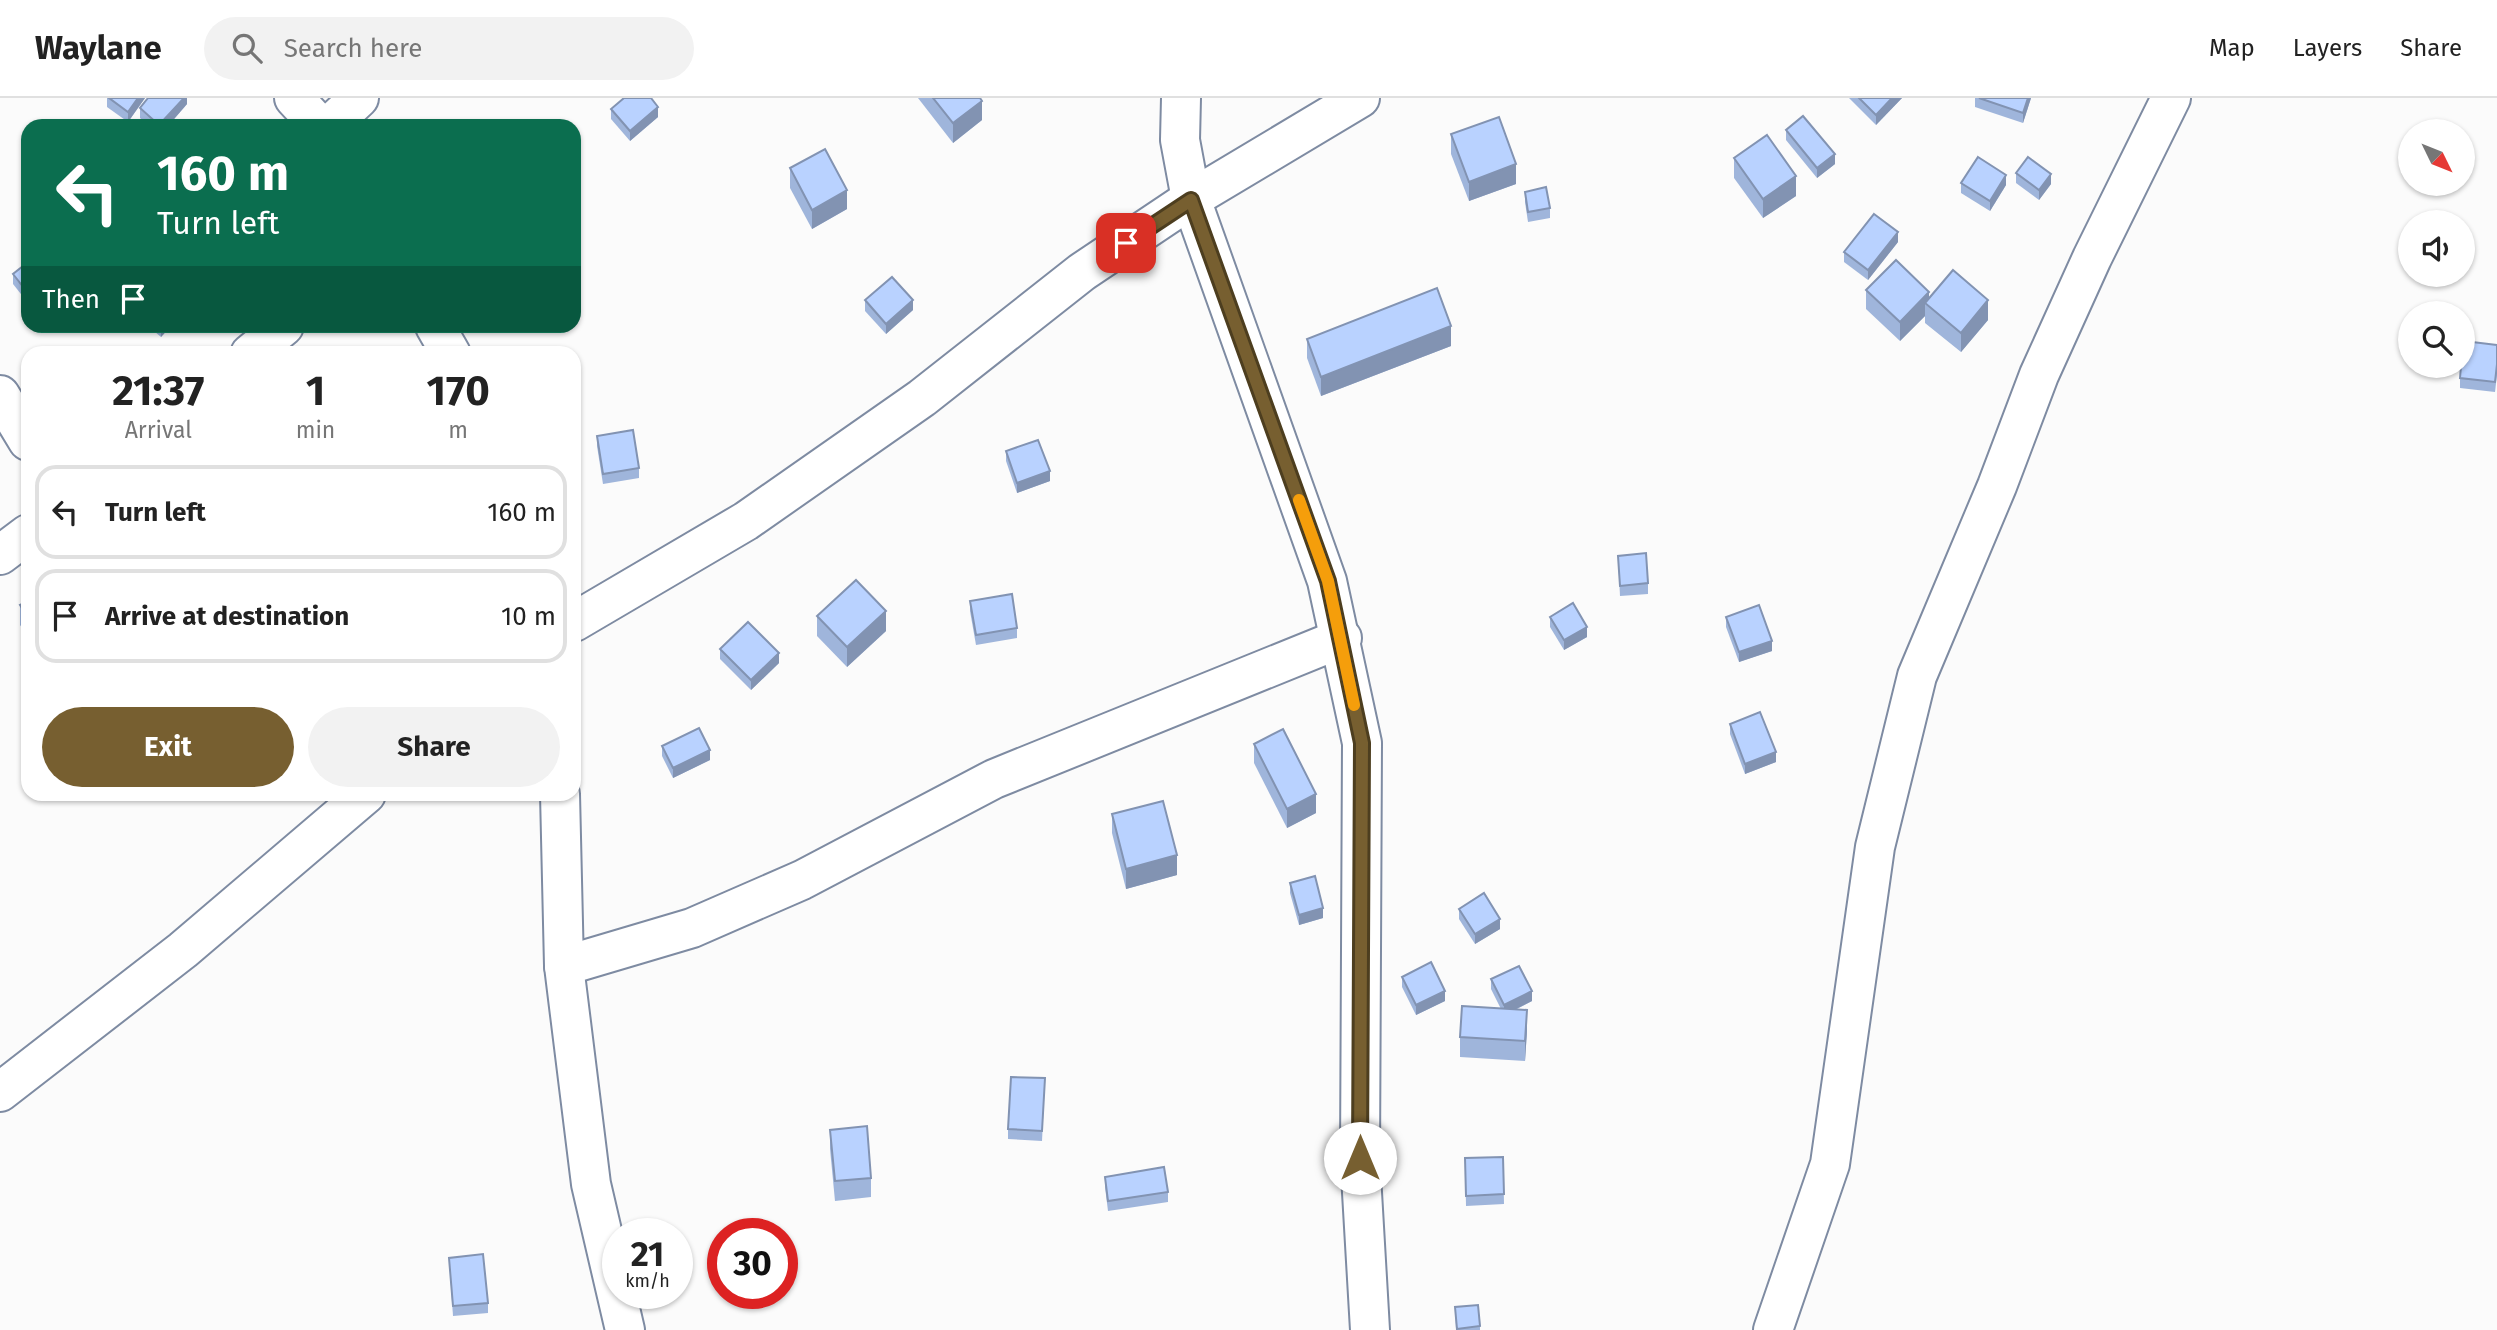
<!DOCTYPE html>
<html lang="en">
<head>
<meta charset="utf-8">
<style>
	:root { --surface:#fff; --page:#f2f2f2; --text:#222; --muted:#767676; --line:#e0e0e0; --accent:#775f30 }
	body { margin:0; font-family:"Fira Sans",sans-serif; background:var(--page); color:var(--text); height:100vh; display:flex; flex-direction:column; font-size:26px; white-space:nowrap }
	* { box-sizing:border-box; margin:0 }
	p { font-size:23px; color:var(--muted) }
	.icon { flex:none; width:38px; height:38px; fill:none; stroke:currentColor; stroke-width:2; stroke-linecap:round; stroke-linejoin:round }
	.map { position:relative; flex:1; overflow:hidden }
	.sheet { position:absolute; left:21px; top:248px; width:560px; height:455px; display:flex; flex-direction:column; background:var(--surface); border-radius:21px; box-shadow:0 2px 5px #0004 }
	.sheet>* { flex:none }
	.top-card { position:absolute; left:21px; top:21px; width:560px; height:214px; border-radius:21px; box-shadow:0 2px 5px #0004; background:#0b6e4f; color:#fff; overflow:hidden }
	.needle { width:46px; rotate:133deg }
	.controls { position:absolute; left:2398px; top:21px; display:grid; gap:14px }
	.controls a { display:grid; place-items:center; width:77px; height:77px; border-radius:50%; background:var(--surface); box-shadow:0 2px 5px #0004; font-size:35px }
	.speed { position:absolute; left:602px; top:1120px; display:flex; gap:14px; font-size:35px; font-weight:700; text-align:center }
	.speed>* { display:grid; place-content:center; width:91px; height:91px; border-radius:50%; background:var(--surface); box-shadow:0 2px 5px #0004; line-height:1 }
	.speed small { font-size:18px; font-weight:400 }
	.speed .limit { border:10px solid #d22; background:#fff; color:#111 }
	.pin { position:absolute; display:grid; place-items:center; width:60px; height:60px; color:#fff; margin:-30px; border-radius:14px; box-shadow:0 4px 10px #0006 }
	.me { position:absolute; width:77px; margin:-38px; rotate:0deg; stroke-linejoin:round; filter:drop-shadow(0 0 5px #0008) }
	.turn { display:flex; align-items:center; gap:24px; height:147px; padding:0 21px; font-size:32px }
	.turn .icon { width:91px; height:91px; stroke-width:2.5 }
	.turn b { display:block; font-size:49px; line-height:60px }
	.then { display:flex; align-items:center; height:66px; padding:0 21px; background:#0003; gap:14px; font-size:26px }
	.eta { display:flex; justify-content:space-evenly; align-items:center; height:119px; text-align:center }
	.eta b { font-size:42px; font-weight:700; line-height:49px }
	.action { display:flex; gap:14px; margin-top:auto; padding:14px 21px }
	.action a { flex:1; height:80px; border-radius:42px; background:var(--accent); color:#fff; font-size:28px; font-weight:700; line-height:80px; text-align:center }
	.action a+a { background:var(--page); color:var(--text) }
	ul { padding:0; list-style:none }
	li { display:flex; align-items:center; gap:21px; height:94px; margin:0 14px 10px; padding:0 7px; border:4px solid var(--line); border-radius:21px }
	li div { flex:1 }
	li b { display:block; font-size:26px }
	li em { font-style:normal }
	header { display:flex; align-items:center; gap:42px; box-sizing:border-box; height:98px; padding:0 35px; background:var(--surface); border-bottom:2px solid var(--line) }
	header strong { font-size:33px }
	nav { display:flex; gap:38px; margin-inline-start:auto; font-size:24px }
	.search { width:490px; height:63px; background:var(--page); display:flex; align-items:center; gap:18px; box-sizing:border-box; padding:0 24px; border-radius:38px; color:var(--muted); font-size:26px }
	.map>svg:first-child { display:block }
</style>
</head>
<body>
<header>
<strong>Waylane</strong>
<div class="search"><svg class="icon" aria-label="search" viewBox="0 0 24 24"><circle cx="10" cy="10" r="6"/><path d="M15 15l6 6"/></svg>Search here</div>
<nav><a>Map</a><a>Layers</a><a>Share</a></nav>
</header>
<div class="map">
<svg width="2497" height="1232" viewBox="0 0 2497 1232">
	<rect width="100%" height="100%" fill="#fbfbfb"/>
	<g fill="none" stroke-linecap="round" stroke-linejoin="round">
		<g stroke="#7e8ba2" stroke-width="42">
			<g id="minor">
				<polyline points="294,0 320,28"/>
				<polyline points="1181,0 1180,42 1191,101 1327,483 1362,645 1360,1060 1370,1232"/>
				<polyline points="329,28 359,0"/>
				<polyline points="435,228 451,256"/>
				<polyline points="250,256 284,228"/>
				<polyline points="0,297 28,343"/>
				<polyline points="0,457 28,436"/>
				<polyline points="574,524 746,423 922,300 1082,174 1191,101 1360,0"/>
				<polyline points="560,696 564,868 591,1086 625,1232"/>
				<polyline points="564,868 692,830 802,782 994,681 1342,540"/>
				<polyline points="0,994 183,852 366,696"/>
				<polyline points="1773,1232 1830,1066 1875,749 1917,578 1997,388 2039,277 2092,160 2171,0"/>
			</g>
		</g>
		<use href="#minor" stroke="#fff" stroke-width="38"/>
	</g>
	<g fill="#9fb5db">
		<polygon points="107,0 145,0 128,24 107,9"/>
		<polygon points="187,0 187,6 168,28 149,28 140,20 140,10"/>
		<polygon points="918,0 980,0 982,22 953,45"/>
		<polygon points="1849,0 1902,0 1876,27"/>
		<polygon points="1975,0 2031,0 2023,25 1975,9"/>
		<polygon points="611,11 658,19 630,43 611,21"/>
		<polygon points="1786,32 1835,66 1817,80 1786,42"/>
		<polygon points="1451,36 1516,86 1469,103 1451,56"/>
		<polygon points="1734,60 1796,98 1763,120 1734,80"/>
		<polygon points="790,70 847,111 812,131 790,90"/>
		<polygon points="2016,75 2051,86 2039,102 2016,85"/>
		<polygon points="1961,85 2006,87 1990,113 1961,95"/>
		<polygon points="1525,94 1550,110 1550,120 1528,124 1525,104"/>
		<polygon points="1898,144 1868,182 1844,164 1844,154"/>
		<polygon points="28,164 28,205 13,186 13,176"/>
		<polygon points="1866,192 1929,200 1988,222 1961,254 1925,225 1925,218 1900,243 1866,211"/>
		<polygon points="865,202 913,212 886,236 865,213"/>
		<polygon points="148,228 171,228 161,239"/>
		<polygon points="1307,241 1451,248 1321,298 1307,260"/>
		<polygon points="2497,247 2497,277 2495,294 2460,290 2460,280"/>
		<polygon points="597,338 639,370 639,380 603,386 597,348"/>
		<polygon points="1006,353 1050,383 1017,395 1006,363"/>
		<polygon points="1618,458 1648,485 1648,496 1620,498"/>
		<polygon points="28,503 28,539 20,527 20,507"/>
		<polygon points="970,503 1017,530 1017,540 976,547 970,513"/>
		<polygon points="817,518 886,533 847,569 817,538"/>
		<polygon points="1550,519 1587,539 1564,552 1550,529"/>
		<polygon points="1726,519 1772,553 1739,564 1726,529"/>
		<polygon points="720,551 779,565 751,592 720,561"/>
		<polygon points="1730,626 1776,664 1745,676 1730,636"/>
		<polygon points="1254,646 1316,715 1287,730 1254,665"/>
		<polygon points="662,648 710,662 673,680 662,658"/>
		<polygon points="1112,716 1177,777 1126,791 1112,735"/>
		<polygon points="1290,785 1323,820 1299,827 1290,795"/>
		<polygon points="1459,811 1500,831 1475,846 1459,821"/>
		<polygon points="1402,879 1445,903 1416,917 1402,889"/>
		<polygon points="1491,881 1532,903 1515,912 1527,932 1525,963 1460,959 1460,939 1501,911 1491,891"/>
		<polygon points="1045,980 1042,1043 1008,1041 1008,1031"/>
		<polygon points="830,1032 871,1080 871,1099 835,1103 830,1051"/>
		<polygon points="1503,1059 1504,1106 1466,1108 1465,1060"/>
		<polygon points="1105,1079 1168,1094 1168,1104 1108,1113 1105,1089"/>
		<polygon points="449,1160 488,1205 488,1215 453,1218"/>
		<polygon points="1455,1209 1480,1228 1480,1232 1456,1232"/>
	</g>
	<g fill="#8293b2">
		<polygon points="138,0 145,0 128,24 128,14"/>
		<polygon points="184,0 187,0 187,6 168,28 159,28"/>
		<polygon points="1892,0 1902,0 1876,27 1876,17"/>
		<polygon points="2028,0 2031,0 2023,25 2023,15"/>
		<polygon points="982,3 982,22 953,45 953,25"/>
		<polygon points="658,9 658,19 630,43 630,33"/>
		<polygon points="1835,56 1835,66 1817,80 1817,70"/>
		<polygon points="1516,66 1516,86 1469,103 1469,84"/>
		<polygon points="2051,76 2051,86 2039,102 2039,92"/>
		<polygon points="2006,77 2006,87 1990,113 1990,103"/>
		<polygon points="1796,78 1796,98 1763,120 1763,101"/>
		<polygon points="847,92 847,111 812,131 812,112"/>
		<polygon points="1898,134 1898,144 1868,182 1868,172"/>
		<polygon points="1929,194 1929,208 1925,205 1925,218 1900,243 1900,224"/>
		<polygon points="913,202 913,212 886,236 886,226"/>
		<polygon points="1988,202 1988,222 1961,254 1961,235"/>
		<polygon points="162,228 171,228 161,239 161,229"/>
		<polygon points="1451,228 1451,248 1321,298 1321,279"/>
		<polygon points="1050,373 1050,383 1017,395 1017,385"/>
		<polygon points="886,513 886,533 847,569 847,549"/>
		<polygon points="1587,529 1587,539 1564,552 1564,542"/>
		<polygon points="1772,543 1772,553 1739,564 1739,554"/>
		<polygon points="779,555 779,565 751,592 751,582"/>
		<polygon points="710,652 710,662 673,680 673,670"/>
		<polygon points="1776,654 1776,664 1745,676 1745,666"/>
		<polygon points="1316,696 1316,715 1287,730 1287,711"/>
		<polygon points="1177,757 1177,777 1126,791 1126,771"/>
		<polygon points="1323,810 1323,820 1299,827 1299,817"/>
		<polygon points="1500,821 1500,831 1475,846 1475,836"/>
		<polygon points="1445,893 1445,903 1416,917 1416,907"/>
		<polygon points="1532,893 1532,903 1504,917 1504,907"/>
		<polygon points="1527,912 1527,932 1525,963 1525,943"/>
	</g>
	<g fill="#b9d2ff" stroke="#8293b2" stroke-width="2">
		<polygon points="109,0 138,0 128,14"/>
		<polygon points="148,0 184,0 159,27 140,10"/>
		<polygon points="624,0 651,0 658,9 630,33 611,11"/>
		<polygon points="933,0 980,0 982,3 953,25"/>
		<polygon points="1859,0 1892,0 1876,17"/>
		<polygon points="1979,0 2028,0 2023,15"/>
		<polygon points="1803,18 1835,56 1817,70 1786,32"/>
		<polygon points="1499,19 1516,66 1469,84 1451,36"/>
		<polygon points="1767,37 1796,78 1763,101 1734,60"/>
		<polygon points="825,51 847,92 812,112 790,70"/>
		<polygon points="1978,59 2006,77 1990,103 1961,85"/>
		<polygon points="2028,59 2051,76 2039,92 2016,75"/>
		<polygon points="1546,89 1550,110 1528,114 1525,94"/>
		<polygon points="1874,116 1898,134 1868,172 1844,154"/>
		<polygon points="1896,162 1929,194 1900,224 1866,192"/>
		<polygon points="28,164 28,195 13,176"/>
		<polygon points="1953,172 1988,202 1961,235 1925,205"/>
		<polygon points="892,179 913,202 886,226 865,202"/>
		<polygon points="1437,190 1451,228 1321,279 1307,241"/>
		<polygon points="2464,243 2497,247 2497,266 2495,284 2460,280 2461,268 2462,268"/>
		<polygon points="633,332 639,370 603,376 597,338"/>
		<polygon points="1038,342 1050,373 1017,385 1006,353"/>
		<polygon points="1646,455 1648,485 1620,488 1618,458"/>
		<polygon points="856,482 886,513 847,549 817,518"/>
		<polygon points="1012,496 1017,530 976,537 970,503"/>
		<polygon points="28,503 28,520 20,507"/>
		<polygon points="1573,505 1587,529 1564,542 1550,519"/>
		<polygon points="1759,507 1772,543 1739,554 1726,519"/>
		<polygon points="748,524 779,555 751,582 720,551"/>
		<polygon points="1760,614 1776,654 1745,666 1730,626"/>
		<polygon points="699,630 710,652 673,670 662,648"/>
		<polygon points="1283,631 1316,696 1287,711 1254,646"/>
		<polygon points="1163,703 1177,757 1126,771 1112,716"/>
		<polygon points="1315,778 1323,810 1299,817 1290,785"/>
		<polygon points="1484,795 1500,821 1475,836 1459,811"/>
		<polygon points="1431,864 1445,893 1416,907 1402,879"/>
		<polygon points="1519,868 1532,893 1504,907 1491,881"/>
		<polygon points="1462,908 1527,912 1525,943 1460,939"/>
		<polygon points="1011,979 1045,980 1042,1033 1008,1031"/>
		<polygon points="867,1028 871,1080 835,1083 830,1032"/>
		<polygon points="1503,1059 1504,1096 1466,1098 1465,1060"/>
		<polygon points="1164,1069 1168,1094 1108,1103 1105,1079"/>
		<polygon points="483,1156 488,1205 453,1208 449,1160"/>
		<polygon points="1478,1207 1480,1228 1457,1231 1455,1209"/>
	</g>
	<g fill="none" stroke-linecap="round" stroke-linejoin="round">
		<g stroke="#4d3e1f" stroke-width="18">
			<polyline id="route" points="1126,145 1191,102 1328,483 1362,645 1360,1060"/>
		</g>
		<use href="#route" stroke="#775f30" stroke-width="12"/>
		<polyline stroke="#f59e0b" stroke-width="12" points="1299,402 1328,483 1354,607"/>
	</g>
</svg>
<div class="controls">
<a><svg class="needle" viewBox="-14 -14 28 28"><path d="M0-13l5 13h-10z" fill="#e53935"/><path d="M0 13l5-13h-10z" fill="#767676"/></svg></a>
<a><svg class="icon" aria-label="sound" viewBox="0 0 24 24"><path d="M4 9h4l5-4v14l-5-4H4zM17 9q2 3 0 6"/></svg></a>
<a><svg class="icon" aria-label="search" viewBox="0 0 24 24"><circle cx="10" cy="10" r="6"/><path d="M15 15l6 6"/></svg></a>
</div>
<div class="speed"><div>21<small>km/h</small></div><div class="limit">30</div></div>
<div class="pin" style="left:1126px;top:145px;background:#d93025"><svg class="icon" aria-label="arrive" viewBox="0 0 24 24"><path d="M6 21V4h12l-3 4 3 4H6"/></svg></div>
<svg class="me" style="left:1360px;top:1060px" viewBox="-20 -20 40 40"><circle r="19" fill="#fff"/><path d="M0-13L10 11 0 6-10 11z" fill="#775f30"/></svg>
<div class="top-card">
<div class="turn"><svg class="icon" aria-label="left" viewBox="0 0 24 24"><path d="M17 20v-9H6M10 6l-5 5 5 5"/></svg><div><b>160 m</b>Turn left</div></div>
<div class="then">Then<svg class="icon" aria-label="arrive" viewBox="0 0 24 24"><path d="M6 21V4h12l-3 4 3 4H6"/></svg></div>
</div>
<section class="sheet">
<div class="eta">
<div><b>21:37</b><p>Arrival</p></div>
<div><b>1</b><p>min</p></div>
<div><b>170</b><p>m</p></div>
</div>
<ul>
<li><svg class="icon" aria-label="left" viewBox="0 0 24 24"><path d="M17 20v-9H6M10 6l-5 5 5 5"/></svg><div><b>Turn left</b></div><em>160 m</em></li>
<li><svg class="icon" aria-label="arrive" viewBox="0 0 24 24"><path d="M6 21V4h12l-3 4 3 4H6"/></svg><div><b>Arrive at destination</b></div><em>10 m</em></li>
</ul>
<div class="action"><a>Exit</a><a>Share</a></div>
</section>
</div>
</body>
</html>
